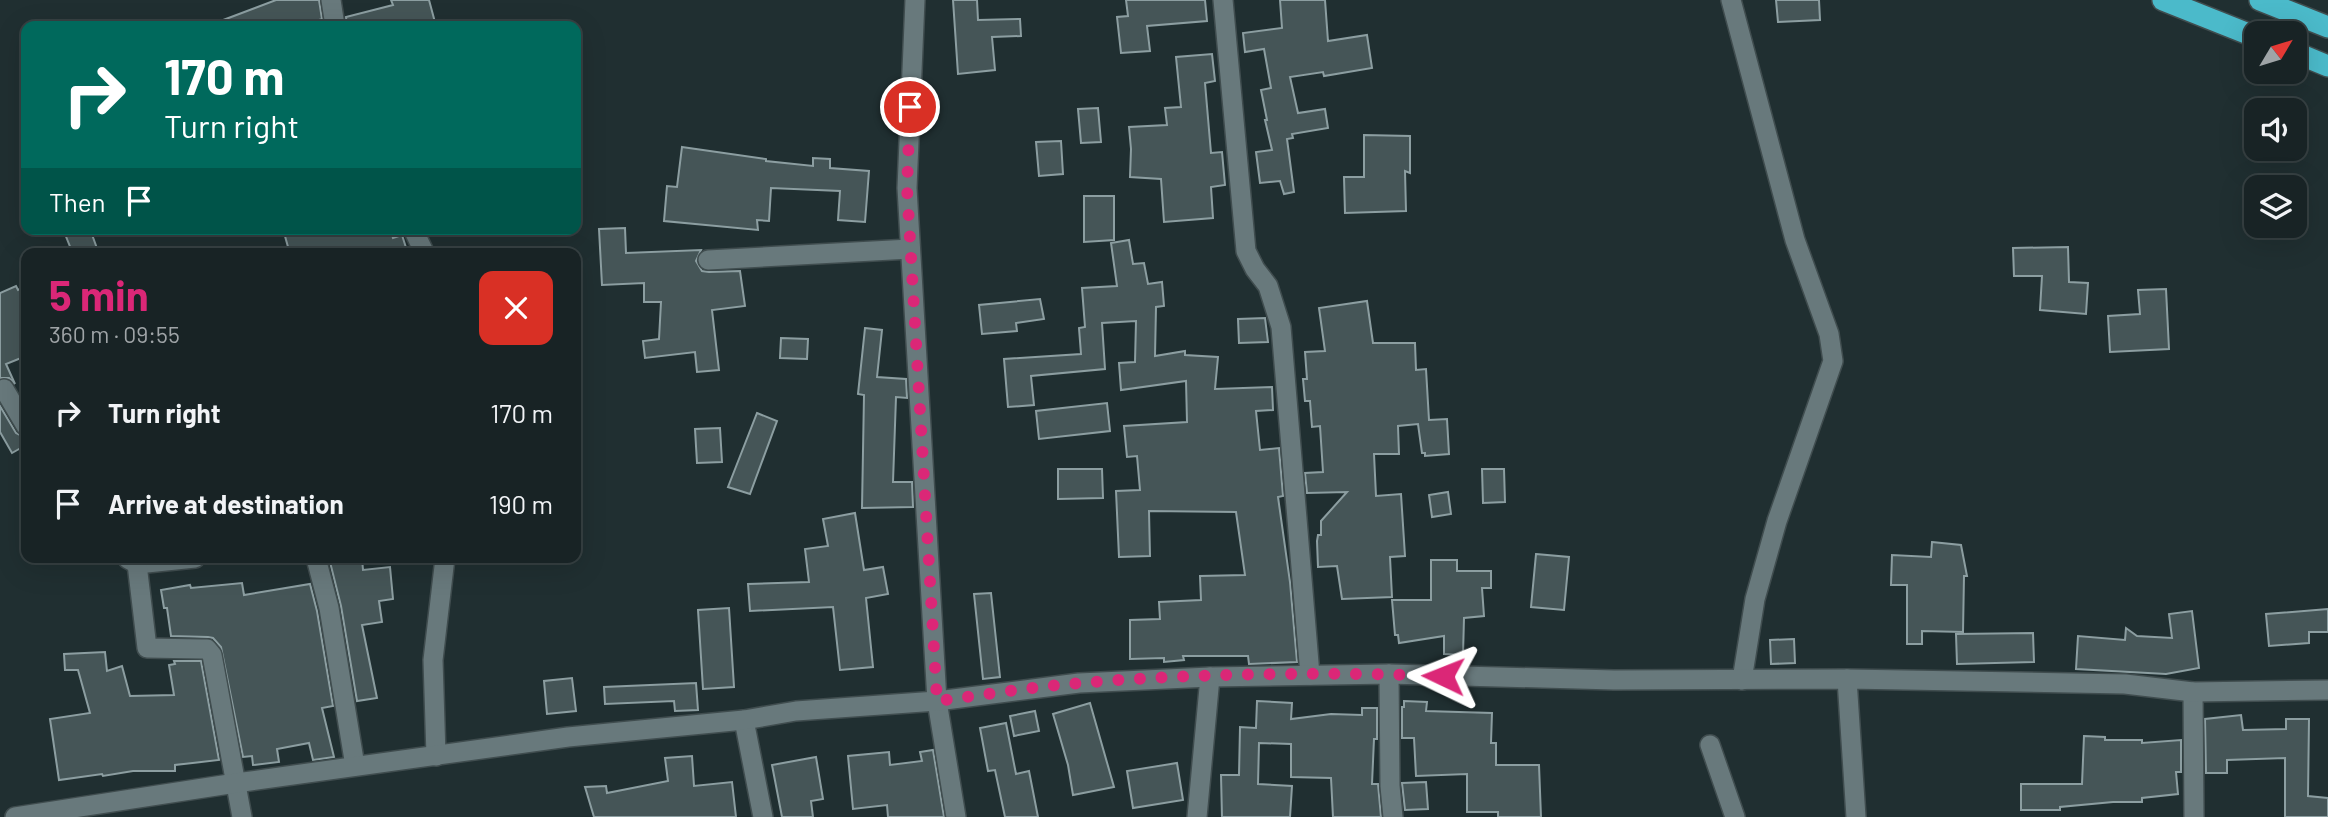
<!DOCTYPE html>
<html lang="en">
<head>
<meta charset="utf-8">
<style>
	:root { --surface:#182325; --page:#252f32; --text:#f1f3f6; --muted:#9fa4a7; --line:#364042; --accent:#db2777 }
	body { margin:0; font-family:Barlow,sans-serif; background:var(--page); color:var(--text); height:100vh; display:flex; flex-direction:column; font-size:26px; white-space:nowrap }
	* { box-sizing:border-box; margin:0 }
	p { font-size:23px; color:var(--muted) }
	.icon { flex:none; width:38px; height:38px; fill:none; stroke:currentColor; stroke-width:2; stroke-linecap:round; stroke-linejoin:round }
	.map { position:relative; flex:1; overflow:hidden }
	.details { position:absolute; left:21px; top:248px; width:560px; height:315px; display:flex; flex-direction:column; background:var(--surface); border-radius:14px; box-shadow:0 7px 28px #0002,0 0 0 2px var(--line) }
	.details>* { flex:none }
	.banner { position:absolute; left:21px; top:21px; width:560px; height:214px; border-radius:14px; box-shadow:0 7px 28px #0002,0 0 0 2px var(--line); background:#00695c; color:#fff; overflow:hidden }
	.needle { width:46px; rotate:52deg }
	.fabs { position:absolute; left:2244px; top:21px; display:grid; gap:14px }
	.fabs a { display:grid; place-items:center; width:63px; height:63px; border-radius:14px; background:var(--surface); box-shadow:0 7px 28px #0002,0 0 0 2px var(--line); font-size:35px }
	.pin { position:absolute; display:grid; place-items:center; width:60px; height:60px; color:#fff; margin:-30px; border:4px solid #fff; border-radius:50%; box-shadow:0 2px 7px #0007 }
	.me { position:absolute; width:77px; margin:-38px; rotate:272deg; stroke-linejoin:round; filter:drop-shadow(0 0 5px #0008) }
	.turn { display:flex; align-items:center; gap:24px; height:147px; padding:0 28px; font-size:32px }
	.turn .icon { width:91px; height:91px; stroke-width:2.5 }
	.turn b { display:block; font-size:49px; line-height:60px }
	.then { display:flex; align-items:center; height:66px; padding:0 28px; background:#0003; gap:14px; font-size:26px }
	.round { display:grid; place-items:center; flex:none; width:74px; height:74px; border-radius:14px; background:var(--page) }
	.head { display:flex; align-items:center; justify-content:space-between; height:119px; padding:0 28px }
	h1 { font-size:42px; font-weight:700; line-height:52px; color:var(--accent) }
	ul { padding:0; list-style:none }
	li { display:flex; align-items:center; gap:21px; height:91px; padding:0 28px }
	li div { flex:1 }
	li b { display:block; font-size:26px }
	li em { font-style:normal }
	.map>svg:first-child { display:block }
</style>
</head>
<body>
<div class="map">
<svg width="2328" height="817" viewBox="0 0 2328 817">
	<rect width="100%" height="100%" fill="#202f31"/>
	<g fill="#455557" stroke="#8c9ea1" stroke-width="2">
		<polygon points="276,0 319,0 322,19 301,26 211,26 210,25"/>
		<polygon points="391,0 429,0 436,26 347,26 346,17 393,5"/>
		<polygon points="953,0 977,0 978,20 1020,19 1021,36 992,37 995,70 958,74"/>
		<polygon points="1126,0 1205,0 1207,21 1147,26 1150,51 1121,53 1117,17 1128,16"/>
		<polygon points="1280,0 1325,0 1328,41 1367,35 1372,68 1324,76 1323,72 1290,77 1298,113 1325,109 1328,128 1292,134 1293,138 1287,139 1294,192 1284,194 1280,181 1260,183 1256,152 1272,150 1265,120 1267,120 1261,90 1271,88 1264,49 1245,52 1243,33 1282,28"/>
		<polygon points="1776,0 1819,0 1820,20 1778,22"/>
		<polygon points="1212,54 1215,81 1205,83 1211,153 1222,152 1225,185 1211,187 1213,218 1164,222 1161,179 1130,177 1131,149 1129,127 1167,125 1165,108 1181,107 1176,57"/>
		<polygon points="1098,108 1101,142 1081,143 1078,109"/>
		<polygon points="1364,135 1410,136 1410,173 1405,171 1406,211 1345,213 1344,177 1364,177"/>
		<polygon points="1061,141 1063,174 1039,176 1036,142"/>
		<polygon points="682,147 766,159 766,161 813,166 813,158 830,159 830,168 869,171 865,222 838,220 840,191 771,188 769,221 757,220 758,230 664,221 667,186 677,187"/>
		<polygon points="1084,196 1114,196 1114,240 1084,242"/>
		<polygon points="625,228 626,253 701,250 696,261 702,271 709,272 740,271 745,306 712,310 719,370 697,372 695,352 645,358 643,341 659,339 661,302 644,302 644,283 602,285 599,229"/>
		<polygon points="63,229 90,229 99,254 73,254"/>
		<polygon points="283,229 390,229 393,238 402,235 408,254 290,254"/>
		<polygon points="1129,240 1133,264 1144,263 1148,284 1162,282 1164,306 1156,307 1155,356 1185,351 1185,355 1218,357 1215,389 1272,387 1273,410 1256,411 1260,450 1279,448 1283,496 1278,497 1290,582 1297,662 1249,664 1248,656 1183,656 1184,660 1164,662 1164,658 1130,659 1130,620 1160,619 1159,602 1201,600 1200,576 1245,575 1236,512 1149,511 1150,556 1119,557 1116,491 1140,490 1137,456 1127,457 1124,426 1187,422 1186,381 1121,390 1119,363 1135,362 1136,321 1102,323 1105,369 1031,376 1034,405 1008,407 1004,359 1081,354 1079,328 1085,327 1082,288 1117,286 1111,243"/>
		<polygon points="2068,247 2069,282 2088,283 2086,314 2040,310 2042,276 2014,276 2013,248"/>
		<polygon points="16,286 18,290 26,286 26,356 6,364 15,384 9,378 0,378 0,293"/>
		<polygon points="2166,289 2169,349 2110,352 2108,316 2140,314 2138,290"/>
		<polygon points="1040,299 1044,319 1016,323 1017,331 982,334 979,305"/>
		<polygon points="1367,301 1373,343 1415,343 1416,370 1426,369 1429,420 1447,419 1449,454 1425,456 1425,453 1422,453 1418,424 1398,426 1399,454 1374,454 1376,496 1401,494 1405,556 1390,557 1392,597 1342,599 1337,566 1318,567 1317,541 1318,535 1321,535 1321,521 1347,492 1307,493 1305,473 1323,472 1320,426 1312,427 1310,401 1305,401 1303,379 1307,379 1305,352 1325,351 1319,308"/>
		<polygon points="1265,318 1268,342 1239,343 1238,319"/>
		<polygon points="865,328 882,330 877,377 906,379 907,398 896,397 893,482 912,482 913,507 862,508 864,395 858,394"/>
		<polygon points="781,338 808,339 807,359 780,358"/>
		<polygon points="1107,403 1110,431 1039,439 1036,411"/>
		<polygon points="0,406 16,433 26,438 26,445 12,453 0,432"/>
		<polygon points="757,413 777,421 750,494 728,487"/>
		<polygon points="720,428 722,462 697,463 695,429"/>
		<polygon points="1058,469 1102,469 1103,498 1058,499"/>
		<polygon points="1482,469 1504,469 1505,502 1483,503"/>
		<polygon points="1448,492 1451,514 1432,517 1429,495"/>
		<polygon points="855,513 864,570 883,567 888,594 866,598 873,667 840,670 833,607 750,611 748,584 809,582 805,549 828,546 823,519"/>
		<polygon points="1932,542 1961,545 1967,576 1964,576 1963,632 1922,631 1922,644 1907,644 1907,585 1891,585 1892,555 1931,557"/>
		<polygon points="1536,554 1569,557 1564,610 1531,607"/>
		<polygon points="329,558 362,558 363,570 390,567 393,599 379,601 382,622 362,625 377,698 357,701 341,606"/>
		<polygon points="1431,560 1457,560 1457,571 1491,571 1491,588 1482,588 1484,616 1464,618 1463,655 1444,654 1444,636 1399,643 1398,635 1395,635 1392,600 1431,600"/>
		<polygon points="242,583 244,595 310,584 317,611 333,706 322,708 334,757 313,760 309,743 277,749 279,762 253,765 252,756 243,757 221,647 213,638 208,637 171,636 167,608 164,608 161,590 190,585 191,588"/>
		<polygon points="991,593 1000,677 983,679 974,594"/>
		<polygon points="729,608 734,687 703,689 698,610"/>
		<polygon points="2328,609 2328,632 2309,632 2309,643 2269,646 2266,614"/>
		<polygon points="2192,611 2199,668 2166,674 2076,669 2078,636 2125,640 2126,628 2137,636 2172,638 2169,614"/>
		<polygon points="2033,633 2034,662 1957,664 1956,634"/>
		<polygon points="1794,639 1795,663 1771,664 1770,640"/>
		<polygon points="105,652 107,671 122,666 130,696 174,695 169,665 175,664 174,661 201,661 219,760 175,765 175,771 133,771 103,776 102,774 59,780 50,719 90,713 78,670 65,670 64,654"/>
		<polygon points="572,678 576,711 547,714 544,681"/>
		<polygon points="696,683 698,710 675,711 674,701 605,704 604,687"/>
		<polygon points="1257,701 1292,703 1291,719 1331,714 1362,715 1362,708 1377,708 1377,739 1374,739 1372,784 1378,784 1381,817 1333,817 1331,778 1291,777 1291,744 1259,743 1258,784 1292,786 1290,817 1222,817 1221,775 1239,775 1240,727 1256,728"/>
		<polygon points="1404,701 1427,702 1426,711 1492,713 1491,743 1496,743 1496,765 1539,765 1541,817 1498,817 1498,812 1467,812 1467,774 1416,776 1414,738 1402,738 1402,707 1404,707"/>
		<polygon points="1090,703 1114,787 1073,795 1068,765 1053,714"/>
		<polygon points="1035,711 1039,731 1014,736 1010,716"/>
		<polygon points="2241,715 2243,730 2286,729 2286,719 2309,719 2308,796 2328,798 2328,817 2285,817 2285,758 2227,760 2227,773 2206,773 2205,719"/>
		<polygon points="1006,723 1016,774 1029,771 1038,817 1005,817 995,770 988,771 980,728"/>
		<polygon points="2084,736 2105,737 2105,740 2142,740 2142,743 2181,740 2181,772 2176,772 2178,794 2142,798 2142,802 2113,802 2060,807 2060,810 2021,810 2021,784 2082,784"/>
		<polygon points="933,750 944,817 888,817 887,805 853,809 848,756 889,752 890,765 922,761 920,752"/>
		<polygon points="692,756 694,786 732,782 736,817 594,817 585,787 606,786 607,793 668,781 665,758"/>
		<polygon points="816,757 823,799 811,801 813,817 782,817 772,765"/>
		<polygon points="1177,763 1183,800 1133,808 1127,771"/>
		<polygon points="1426,782 1428,809 1405,810 1402,783"/>
	</g>
	<g fill="none" stroke-linecap="round" stroke-linejoin="round">
		<g stroke="#404d4f" stroke-width="22">
			<g id="minor">
				<polyline points="331,0 335,26"/>
				<polyline points="915,0 907,188 937,701 956,817"/>
				<polyline points="1223,0 1246,251 1255,269 1268,286 1281,327 1310,675"/>
				<polyline points="1731,0 1795,240 1829,334 1833,361 1777,521 1755,599 1742,680"/>
				<polyline points="413,229 425,254"/>
				<polyline points="708,260 910,249"/>
				<polyline points="4,389 26,426"/>
				<polyline points="316,558 329,608 355,766"/>
				<polyline points="128,559 137,564 195,558"/>
				<polyline points="137,564 147,648 201,649 207,649 212,655 242,817"/>
				<polyline points="1389,674 1390,786 1393,817"/>
				<polyline points="1847,679 1856,817"/>
				<polyline points="2193,692 2194,817"/>
				<polyline points="744,720 763,817"/>
				<polyline points="1710,745 1735,817"/>
				<polyline points="436,756 433,660 445,558"/>
				<polyline points="15,817 236,783 568,737 744,720 796,711 937,701 1079,683 1210,677 1389,674 1614,680 1847,679 2125,684 2193,692 2328,690"/>
				<polyline points="1197,817 1210,677"/>
			</g>
		</g>
		<g stroke="#404d4f" stroke-width="24">
			<g id="motorway">
				<polyline points="2163,0 2256,37"/>
				<polyline points="2260,0 2328,27"/>
				<polyline points="2294,52 2328,66"/>
			</g>
		</g>
		<use href="#minor" stroke="#68797c" stroke-width="19"/>
		<use href="#motorway" stroke="#4bbaca" stroke-width="21"/>
	</g>
	<g fill="none" stroke-linecap="round" stroke-linejoin="round">
		<path stroke="#db2777" stroke-width="12" stroke-dasharray="0 21.6" d="M910 107 907 188 937 701C984 695 1032 687 1080 683 1198 673 1325 672 1443 676"/>
	</g>
</svg>
<div class="fabs">
<a><svg class="needle" viewBox="-14 -14 28 28"><path d="M0-13l5 13h-10z" fill="#e53935"/><path d="M0 13l5-13h-10z" fill="#9fa4a7"/></svg></a>
<a><svg class="icon" aria-label="sound" viewBox="0 0 24 24"><path d="M4 9h4l5-4v14l-5-4H4zM17 9q2 3 0 6"/></svg></a>
<a><svg class="icon" aria-label="layers" viewBox="0 0 24 24"><path d="M12 4l9 5-9 5-9-5zM3 14l9 5 9-5"/></svg></a>
</div>
<div class="pin" style="left:910px;top:107px;background:#d93025"><svg class="icon" aria-label="arrive" viewBox="0 0 24 24"><path d="M6 21V4h12l-3 4 3 4H6"/></svg></div>
<svg class="me" style="left:1443px;top:676px" viewBox="-20 -20 40 40"><path d="M0-17L14 15 0 8-14 15z" fill="#db2777" stroke="#fff" stroke-width="4"/></svg>
<div class="banner">
<div class="turn"><svg class="icon" aria-label="right" viewBox="0 0 24 24"><path d="M7 20v-9h11M14 6l5 5-5 5"/></svg><div><b>170 m</b>Turn right</div></div>
<div class="then">Then<svg class="icon" aria-label="arrive" viewBox="0 0 24 24"><path d="M6 21V4h12l-3 4 3 4H6"/></svg></div>
</div>
<section class="details">
<div class="head"><div><h1>5 min</h1><p>360 m · 09:55</p></div><a class="round" style="background:#d93025;color:#fff"><svg class="icon" aria-label="close" viewBox="0 0 24 24"><path d="M6 6l12 12M18 6L6 18"/></svg></a></div>
<ul>
<li><svg class="icon" aria-label="right" viewBox="0 0 24 24"><path d="M7 20v-9h11M14 6l5 5-5 5"/></svg><div><b>Turn right</b></div><em>170 m</em></li>
<li><svg class="icon" aria-label="arrive" viewBox="0 0 24 24"><path d="M6 21V4h12l-3 4 3 4H6"/></svg><div><b>Arrive at destination</b></div><em>190 m</em></li>
</ul>
</section>
</div>
</body>
</html>
